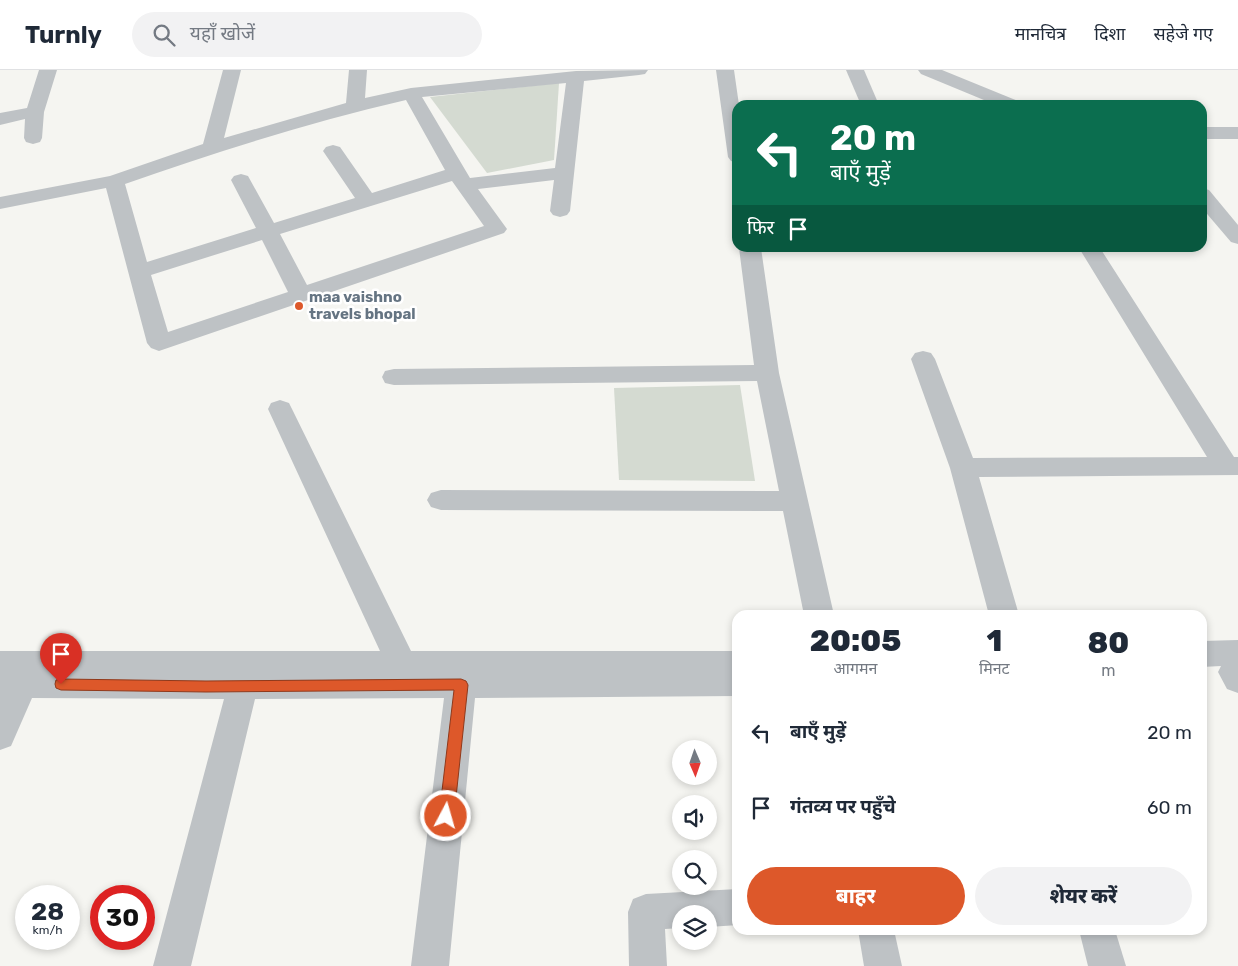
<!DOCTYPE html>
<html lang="hi">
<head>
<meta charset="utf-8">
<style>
	:root { --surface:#fff; --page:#f2f2f3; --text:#1f2937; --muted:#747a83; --line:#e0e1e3; --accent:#dd582a }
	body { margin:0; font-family:Rubik,"Noto Sans Devanagari",sans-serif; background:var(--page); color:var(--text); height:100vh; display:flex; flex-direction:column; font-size:19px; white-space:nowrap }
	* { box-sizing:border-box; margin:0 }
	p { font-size:16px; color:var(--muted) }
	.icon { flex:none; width:28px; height:28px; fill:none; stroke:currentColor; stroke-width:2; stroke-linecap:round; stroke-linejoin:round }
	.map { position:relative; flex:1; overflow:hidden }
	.sheet { position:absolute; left:732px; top:540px; width:475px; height:325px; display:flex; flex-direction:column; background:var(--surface); border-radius:15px; box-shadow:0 2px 8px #0003 }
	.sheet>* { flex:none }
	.guide { position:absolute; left:732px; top:30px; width:475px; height:152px; border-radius:15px; box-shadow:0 2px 8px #0003; background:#0b6e4f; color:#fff; overflow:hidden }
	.needle { width:32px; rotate:178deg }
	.buttons { position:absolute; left:672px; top:670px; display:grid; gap:10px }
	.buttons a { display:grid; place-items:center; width:45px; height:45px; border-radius:50%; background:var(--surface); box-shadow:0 2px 8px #0003; font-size:25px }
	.speed { position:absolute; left:15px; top:815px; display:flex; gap:10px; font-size:25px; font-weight:700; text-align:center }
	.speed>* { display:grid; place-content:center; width:65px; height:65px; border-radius:50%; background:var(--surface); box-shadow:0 2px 8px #0003; line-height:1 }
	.speed small { font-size:12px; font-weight:400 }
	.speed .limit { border:8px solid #d22; background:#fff; color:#111 }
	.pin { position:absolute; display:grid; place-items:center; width:42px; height:42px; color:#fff; margin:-51px -21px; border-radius:50% 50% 50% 0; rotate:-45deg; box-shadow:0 0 5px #0007 }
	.pin .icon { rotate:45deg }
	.me { position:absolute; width:55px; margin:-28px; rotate:6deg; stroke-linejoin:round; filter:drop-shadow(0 0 4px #0008) }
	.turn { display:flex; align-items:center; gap:18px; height:105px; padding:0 15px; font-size:22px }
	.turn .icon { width:65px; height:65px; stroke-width:2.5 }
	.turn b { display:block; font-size:35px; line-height:42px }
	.then { display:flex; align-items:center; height:48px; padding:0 15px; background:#0003; gap:10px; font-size:19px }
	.eta { display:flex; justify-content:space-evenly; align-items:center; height:85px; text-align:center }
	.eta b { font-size:30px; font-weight:800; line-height:35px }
	.button { display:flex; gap:10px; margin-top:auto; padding:10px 15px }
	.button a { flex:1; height:58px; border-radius:30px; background:var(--accent); color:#fff; font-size:20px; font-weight:800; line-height:58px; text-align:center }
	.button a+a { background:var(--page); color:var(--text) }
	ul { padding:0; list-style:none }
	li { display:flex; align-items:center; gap:15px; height:75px; padding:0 15px }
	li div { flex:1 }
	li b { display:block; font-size:19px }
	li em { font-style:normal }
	header { display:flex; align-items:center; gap:30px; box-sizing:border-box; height:70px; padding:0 25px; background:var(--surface); border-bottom:1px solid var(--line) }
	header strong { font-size:24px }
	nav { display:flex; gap:28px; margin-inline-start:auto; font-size:18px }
	.search { width:350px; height:45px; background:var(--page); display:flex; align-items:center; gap:12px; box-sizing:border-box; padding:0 18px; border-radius:28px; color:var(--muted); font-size:19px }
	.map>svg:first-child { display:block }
</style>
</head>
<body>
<header>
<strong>Turnly</strong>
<div class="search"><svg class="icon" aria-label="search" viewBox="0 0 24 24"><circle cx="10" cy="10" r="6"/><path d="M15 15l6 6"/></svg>यहाँ खोजें</div>
<nav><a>मानचित्र</a><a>दिशा</a><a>सहेजे गए</a></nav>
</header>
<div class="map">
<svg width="1238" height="896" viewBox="0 0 1238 896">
	<rect width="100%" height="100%" fill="#f5f5f1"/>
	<g fill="#d4dad1">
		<polygon points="559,13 554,90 487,103 430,27"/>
		<polygon points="740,315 755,411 619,410 614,318"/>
	</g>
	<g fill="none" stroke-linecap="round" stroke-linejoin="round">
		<g fill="#bec2c5" fill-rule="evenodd">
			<polygon points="39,0 57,0 44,42 42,68 40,72 33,74 26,72 24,68 25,49 0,55 0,43 27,38"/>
			<path d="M223 0H241L224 68 346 33 349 0H367L365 28 411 18 576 1 648 0 645 4 639 5 584 11 570 141 567 145 560 147 553 145 550 141 554 110 478 119 507 159 504 163 159 281 151 278 147 273 106 118 0 139V127L110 106 203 74ZM566 13 555 98 470 108 422 27ZM406 30 445 100 372 123 340 77 333 75 326 77 323 81 355 128 274 153 248 106 241 104 234 106 231 110 256 158 147 192 125 114C217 82 310 52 406 30ZM452 111 484 156 307 215 280 164ZM262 170 288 222 168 262 151 205Z"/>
			<polygon points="716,0 734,0 739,35 738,35 738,93 731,91 728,87"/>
			<polygon points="846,0 864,0 879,35 861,35"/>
			<polygon points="918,0 942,0 1018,31 1021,35 996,35 921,4"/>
			<rect x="1202" y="57" width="36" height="12"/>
			<polygon points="1202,118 1209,120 1238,155 1238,174 1231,172 1202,138"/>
			<polygon points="739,178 761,178 779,303 834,545 804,545 783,441 441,440 431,437 427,430 431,423 441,420 779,421 757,311 394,315 385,313 382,307 385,301 394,299 754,295"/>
			<polygon points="1079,178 1100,178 1234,387 1238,387 1238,405 979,407 1019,545 989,545 950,398 911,289 915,283 923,281 931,283 935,289 973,388 1207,387"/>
			<polygon points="280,330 289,333 292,339 411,581 738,581 738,626 475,628 449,896 411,896 444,628 255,629 191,896 153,896 224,629 32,628 11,676 0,680 0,581 380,581 268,339 271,333"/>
			<polygon points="1238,570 1238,623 1227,619 1218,602 1221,596 1202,597 1202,571"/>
			<polygon points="738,819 738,855 709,857 709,844 681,844 681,858 665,859 667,896 629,896 628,842 633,829 646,824"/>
			<polygon points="858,860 894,860 902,896 864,896"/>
			<polygon points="1079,860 1115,860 1126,896 1088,896"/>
		</g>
	</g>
	<polygon fill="#dd582a" stroke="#90391b" points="61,609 206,611 461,609 466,611 468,615 454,746 452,751 446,753 441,751 439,746 454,620 206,622 61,620 56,618 55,614 56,610"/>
	<circle fill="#dd582a" stroke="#fff" stroke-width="2" cx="299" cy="236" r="5"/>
	<g text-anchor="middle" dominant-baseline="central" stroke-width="5" stroke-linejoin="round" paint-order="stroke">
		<g font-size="15" font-weight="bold" fill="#657482" stroke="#fff" text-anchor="start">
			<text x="309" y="227">maa vaishno<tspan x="309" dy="17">travels bhopal</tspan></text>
		</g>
	</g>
</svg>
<div class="buttons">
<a><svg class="needle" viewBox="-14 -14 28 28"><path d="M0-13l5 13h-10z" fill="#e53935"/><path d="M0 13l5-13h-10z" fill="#747a83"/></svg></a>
<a><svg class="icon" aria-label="sound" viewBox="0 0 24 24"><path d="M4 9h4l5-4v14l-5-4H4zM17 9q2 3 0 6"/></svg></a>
<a><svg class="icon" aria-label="search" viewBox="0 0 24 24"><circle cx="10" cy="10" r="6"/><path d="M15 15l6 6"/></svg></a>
<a><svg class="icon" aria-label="layers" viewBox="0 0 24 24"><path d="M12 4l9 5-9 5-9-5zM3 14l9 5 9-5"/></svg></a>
</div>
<div class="speed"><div>28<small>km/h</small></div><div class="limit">30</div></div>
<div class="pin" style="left:61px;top:614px;background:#d93025"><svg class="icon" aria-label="arrive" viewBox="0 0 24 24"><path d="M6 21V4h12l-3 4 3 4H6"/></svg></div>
<svg class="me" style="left:446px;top:746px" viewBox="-20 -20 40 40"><circle r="17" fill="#dd582a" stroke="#fff" stroke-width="3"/><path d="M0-11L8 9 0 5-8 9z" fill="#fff"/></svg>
<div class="guide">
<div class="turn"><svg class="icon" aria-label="left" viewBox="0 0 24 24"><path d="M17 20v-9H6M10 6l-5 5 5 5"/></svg><div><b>20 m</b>बाएँ मुड़ें</div></div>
<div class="then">फिर<svg class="icon" aria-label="arrive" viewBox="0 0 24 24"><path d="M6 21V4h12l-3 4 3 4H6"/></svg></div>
</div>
<section class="sheet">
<div class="eta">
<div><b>20:05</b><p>आगमन</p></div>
<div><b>1</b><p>मिनट</p></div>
<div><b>80</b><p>m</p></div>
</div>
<ul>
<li><svg class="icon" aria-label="left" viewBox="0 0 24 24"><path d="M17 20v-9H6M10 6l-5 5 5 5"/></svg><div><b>बाएँ मुड़ें</b></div><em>20 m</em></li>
<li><svg class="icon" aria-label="arrive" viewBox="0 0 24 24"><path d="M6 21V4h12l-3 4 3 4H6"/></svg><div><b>गंतव्य पर पहुँचे</b></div><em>60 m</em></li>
</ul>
<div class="button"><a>बाहर</a><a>शेयर करें</a></div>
</section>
</div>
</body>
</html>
